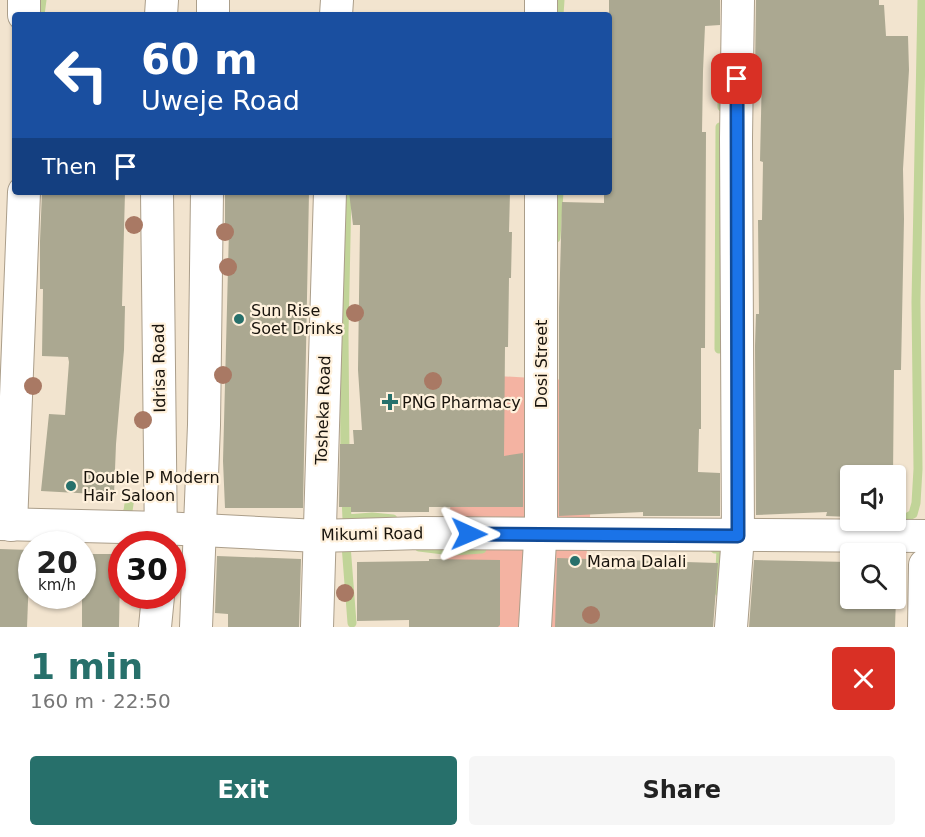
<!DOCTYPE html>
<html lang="en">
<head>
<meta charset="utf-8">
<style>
	:root { --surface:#fff; --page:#f6f6f6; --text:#222; --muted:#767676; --accent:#27706b }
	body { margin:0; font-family:"DejaVu Sans",sans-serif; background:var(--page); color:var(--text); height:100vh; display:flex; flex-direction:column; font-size:22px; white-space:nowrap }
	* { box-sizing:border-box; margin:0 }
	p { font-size:20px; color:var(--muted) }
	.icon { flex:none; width:33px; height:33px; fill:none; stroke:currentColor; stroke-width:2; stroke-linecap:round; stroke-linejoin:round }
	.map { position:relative; height:627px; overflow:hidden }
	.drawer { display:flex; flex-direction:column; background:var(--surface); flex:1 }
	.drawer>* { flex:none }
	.banner { position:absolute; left:12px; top:12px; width:600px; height:183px; border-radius:6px; box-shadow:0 2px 4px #0004; background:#1a4fa0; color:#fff; overflow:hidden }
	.buttons { position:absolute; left:840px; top:465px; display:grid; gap:12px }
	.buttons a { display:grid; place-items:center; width:66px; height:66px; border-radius:6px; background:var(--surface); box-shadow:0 2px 4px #0004; font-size:30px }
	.speed { position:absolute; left:18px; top:531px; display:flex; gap:12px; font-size:30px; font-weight:700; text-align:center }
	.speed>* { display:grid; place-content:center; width:78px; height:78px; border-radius:50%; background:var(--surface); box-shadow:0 2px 4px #0004; line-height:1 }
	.speed small { font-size:15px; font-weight:400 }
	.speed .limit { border:9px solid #d22; background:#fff; color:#111 }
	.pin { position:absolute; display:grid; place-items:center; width:51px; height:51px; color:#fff; margin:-26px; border-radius:12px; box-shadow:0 3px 9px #0006 }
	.me { position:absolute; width:66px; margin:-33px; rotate:91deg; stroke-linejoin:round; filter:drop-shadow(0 0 4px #0008) }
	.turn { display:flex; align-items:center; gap:21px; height:126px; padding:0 30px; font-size:27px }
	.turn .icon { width:78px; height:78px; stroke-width:2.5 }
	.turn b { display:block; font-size:42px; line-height:51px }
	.then { display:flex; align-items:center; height:57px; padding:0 30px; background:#0003; gap:12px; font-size:22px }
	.round { display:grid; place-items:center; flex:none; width:63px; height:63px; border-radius:6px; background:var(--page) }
	.head { display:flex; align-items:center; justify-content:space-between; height:102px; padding:0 30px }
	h1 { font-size:36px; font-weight:700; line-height:45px; color:var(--accent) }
	.cta { display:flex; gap:12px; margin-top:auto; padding:12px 30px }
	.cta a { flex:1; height:69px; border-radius:6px; background:var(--accent); color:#fff; font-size:24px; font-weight:700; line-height:69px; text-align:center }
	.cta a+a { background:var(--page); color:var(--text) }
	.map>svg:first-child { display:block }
</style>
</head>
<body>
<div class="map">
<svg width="925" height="627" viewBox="0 0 925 627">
	<rect width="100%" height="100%" fill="#f2e4cf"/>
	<polygon fill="#f4b3a2" points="464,374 600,382 601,394 580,627 438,627"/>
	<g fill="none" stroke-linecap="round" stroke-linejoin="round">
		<g stroke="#c1d498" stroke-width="9">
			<polyline points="40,15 42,0"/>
			<polyline points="559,15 560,0"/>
			<polyline points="722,107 722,61"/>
			<polyline points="556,238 559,192"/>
			<polyline points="719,349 720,127"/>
			<polyline points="345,456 344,334 347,192"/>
			<polyline points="346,497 347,519 372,517 393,519"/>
			<polyline points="120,519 122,519 128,511 130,497"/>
			<path d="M895 527C901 525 904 518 913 514L916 503 918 469 916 302 922 0"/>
			<polyline points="351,545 346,545 352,623"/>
			<polyline points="419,547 452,551 482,549"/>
			<polyline points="715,549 721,549 719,592"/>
		</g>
	</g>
	<g fill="#aba891">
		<polygon points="609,0 720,0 720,25 705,26 703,71 702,132 706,132 705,348 701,348 701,429 699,429 698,472 720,473 720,516 643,516 643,512 559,516 559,308 562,202 604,203 604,192 609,192"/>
		<polygon points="756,0 879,0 879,5 884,5 886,36 908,36 909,70 903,169 904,219 901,370 894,370 893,476 850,476 850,517 826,516 827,512 756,515 755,346 756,314 759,314 758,220 762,220 763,162 760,161 762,71 755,71"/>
		<polygon points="42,192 125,192 122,306 125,306 124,350 116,444 114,495 41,491 49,414 65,415 69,362 68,357 42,356 43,289 40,289 40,241"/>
		<polygon points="225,192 309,192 303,508 225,508 223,461 229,230 225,230"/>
		<polygon points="349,192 510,192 509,232 512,232 511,278 509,278 508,347 505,347 504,456 523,453 523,507 429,507 429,512 351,512 351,507 339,507 340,444 354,444 353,430 362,430 358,370 360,225 353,225"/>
		<polygon points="0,549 30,550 27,627 0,627"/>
		<polygon points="82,554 118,554 117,576 120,576 119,627 82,627"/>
		<polygon points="217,556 301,559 299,627 228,627 228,614 215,613"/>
		<polygon points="557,558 718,563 713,627 555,627"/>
		<polygon points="429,559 500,560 500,625 498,627 409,627 409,620 357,621 357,562 429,561"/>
		<polygon points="754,560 850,562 850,598 896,598 895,627 749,627"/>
	</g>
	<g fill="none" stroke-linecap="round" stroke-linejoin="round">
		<g stroke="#ab9e8a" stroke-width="34">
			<g id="minor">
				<polyline points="541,0 541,15"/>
				<polyline points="24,15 24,0"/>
				<polyline points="161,15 162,0"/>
				<polyline points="213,15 213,0"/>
				<polyline points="336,15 337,0"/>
				<polyline points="157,192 161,544"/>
				<polyline points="0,524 162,528 318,536 421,533 925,536"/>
				<polyline points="11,525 24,192"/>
				<polyline points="155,627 158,596"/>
				<polyline points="196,627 204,425 207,192"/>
				<polyline points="317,627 330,192"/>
				<polyline points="535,627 541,524 541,192"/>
				<polyline points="731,627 738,536 736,138 738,0"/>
				<polyline points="924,627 925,565"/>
			</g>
		</g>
		<use href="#minor" stroke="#fff" stroke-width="32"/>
	</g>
	<g fill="#a97964">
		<circle cx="134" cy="225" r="9"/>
		<circle cx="225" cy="232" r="9"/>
		<circle cx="228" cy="267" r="9"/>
		<circle cx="355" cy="313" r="9"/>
		<circle cx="223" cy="375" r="9"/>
		<circle cx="433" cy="381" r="9"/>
		<circle cx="33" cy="386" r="9"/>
		<circle cx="143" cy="420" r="9"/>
		<circle cx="345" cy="593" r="9"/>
		<circle cx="591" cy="615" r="9"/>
	</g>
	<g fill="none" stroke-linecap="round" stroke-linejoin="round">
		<g stroke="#114b97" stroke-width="15">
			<polyline id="route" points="469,534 738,536 737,79"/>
		</g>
		<use href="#route" stroke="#1a73e8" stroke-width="10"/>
	</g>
	<g fill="#27706b" stroke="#fff1dc" stroke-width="2">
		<circle cx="239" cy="319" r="6"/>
		<path d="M387 393h6v6h6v6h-6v6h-6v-6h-6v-6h6z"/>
		<circle cx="71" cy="486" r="6"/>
		<circle cx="575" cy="561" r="6"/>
	</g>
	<g text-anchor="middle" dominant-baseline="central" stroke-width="4.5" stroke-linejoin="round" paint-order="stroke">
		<g font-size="16" fill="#18130c" stroke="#fff1dc" text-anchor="start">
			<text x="251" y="310">Sun Rise<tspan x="251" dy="18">Soet Drinks</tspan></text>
			<text x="402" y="402">PNG Pharmacy</text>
			<text x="83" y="477">Double P Modern<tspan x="83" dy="18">Hair Saloon</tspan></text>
			<text x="587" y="561">Mama Dalali</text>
		</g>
		<g font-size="16" fill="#18130c" stroke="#fff1dc">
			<text transform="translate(541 364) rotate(-90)">Dosi Street</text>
			<text transform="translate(159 368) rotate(-91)">Idrisa Road</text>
			<text transform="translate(323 410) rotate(-88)">Tosheka Road</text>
			<text transform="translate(372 534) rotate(-1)">Mikumi Road</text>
		</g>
	</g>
</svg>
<div class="buttons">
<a><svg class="icon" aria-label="sound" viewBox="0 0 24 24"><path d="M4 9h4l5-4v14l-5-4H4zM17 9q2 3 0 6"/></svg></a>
<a><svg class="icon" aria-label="search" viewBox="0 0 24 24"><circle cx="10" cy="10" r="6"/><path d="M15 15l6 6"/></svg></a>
</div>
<div class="speed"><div>20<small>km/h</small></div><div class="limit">30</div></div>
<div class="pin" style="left:737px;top:79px;background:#d93025"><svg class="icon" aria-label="arrive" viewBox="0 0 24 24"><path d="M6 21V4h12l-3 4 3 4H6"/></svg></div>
<svg class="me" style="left:469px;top:534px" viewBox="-20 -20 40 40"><path d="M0-17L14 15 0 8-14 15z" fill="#1a73e8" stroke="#fff" stroke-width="4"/></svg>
<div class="banner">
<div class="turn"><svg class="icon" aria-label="left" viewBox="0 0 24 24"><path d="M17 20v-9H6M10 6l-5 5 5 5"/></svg><div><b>60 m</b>Uweje Road</div></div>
<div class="then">Then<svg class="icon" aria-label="arrive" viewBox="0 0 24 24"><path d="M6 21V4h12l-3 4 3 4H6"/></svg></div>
</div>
</div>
<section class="drawer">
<div class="head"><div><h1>1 min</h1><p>160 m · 22:50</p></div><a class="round" style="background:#d93025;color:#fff"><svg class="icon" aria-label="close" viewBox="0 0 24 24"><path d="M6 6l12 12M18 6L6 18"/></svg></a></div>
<div class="cta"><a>Exit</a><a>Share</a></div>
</section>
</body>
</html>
